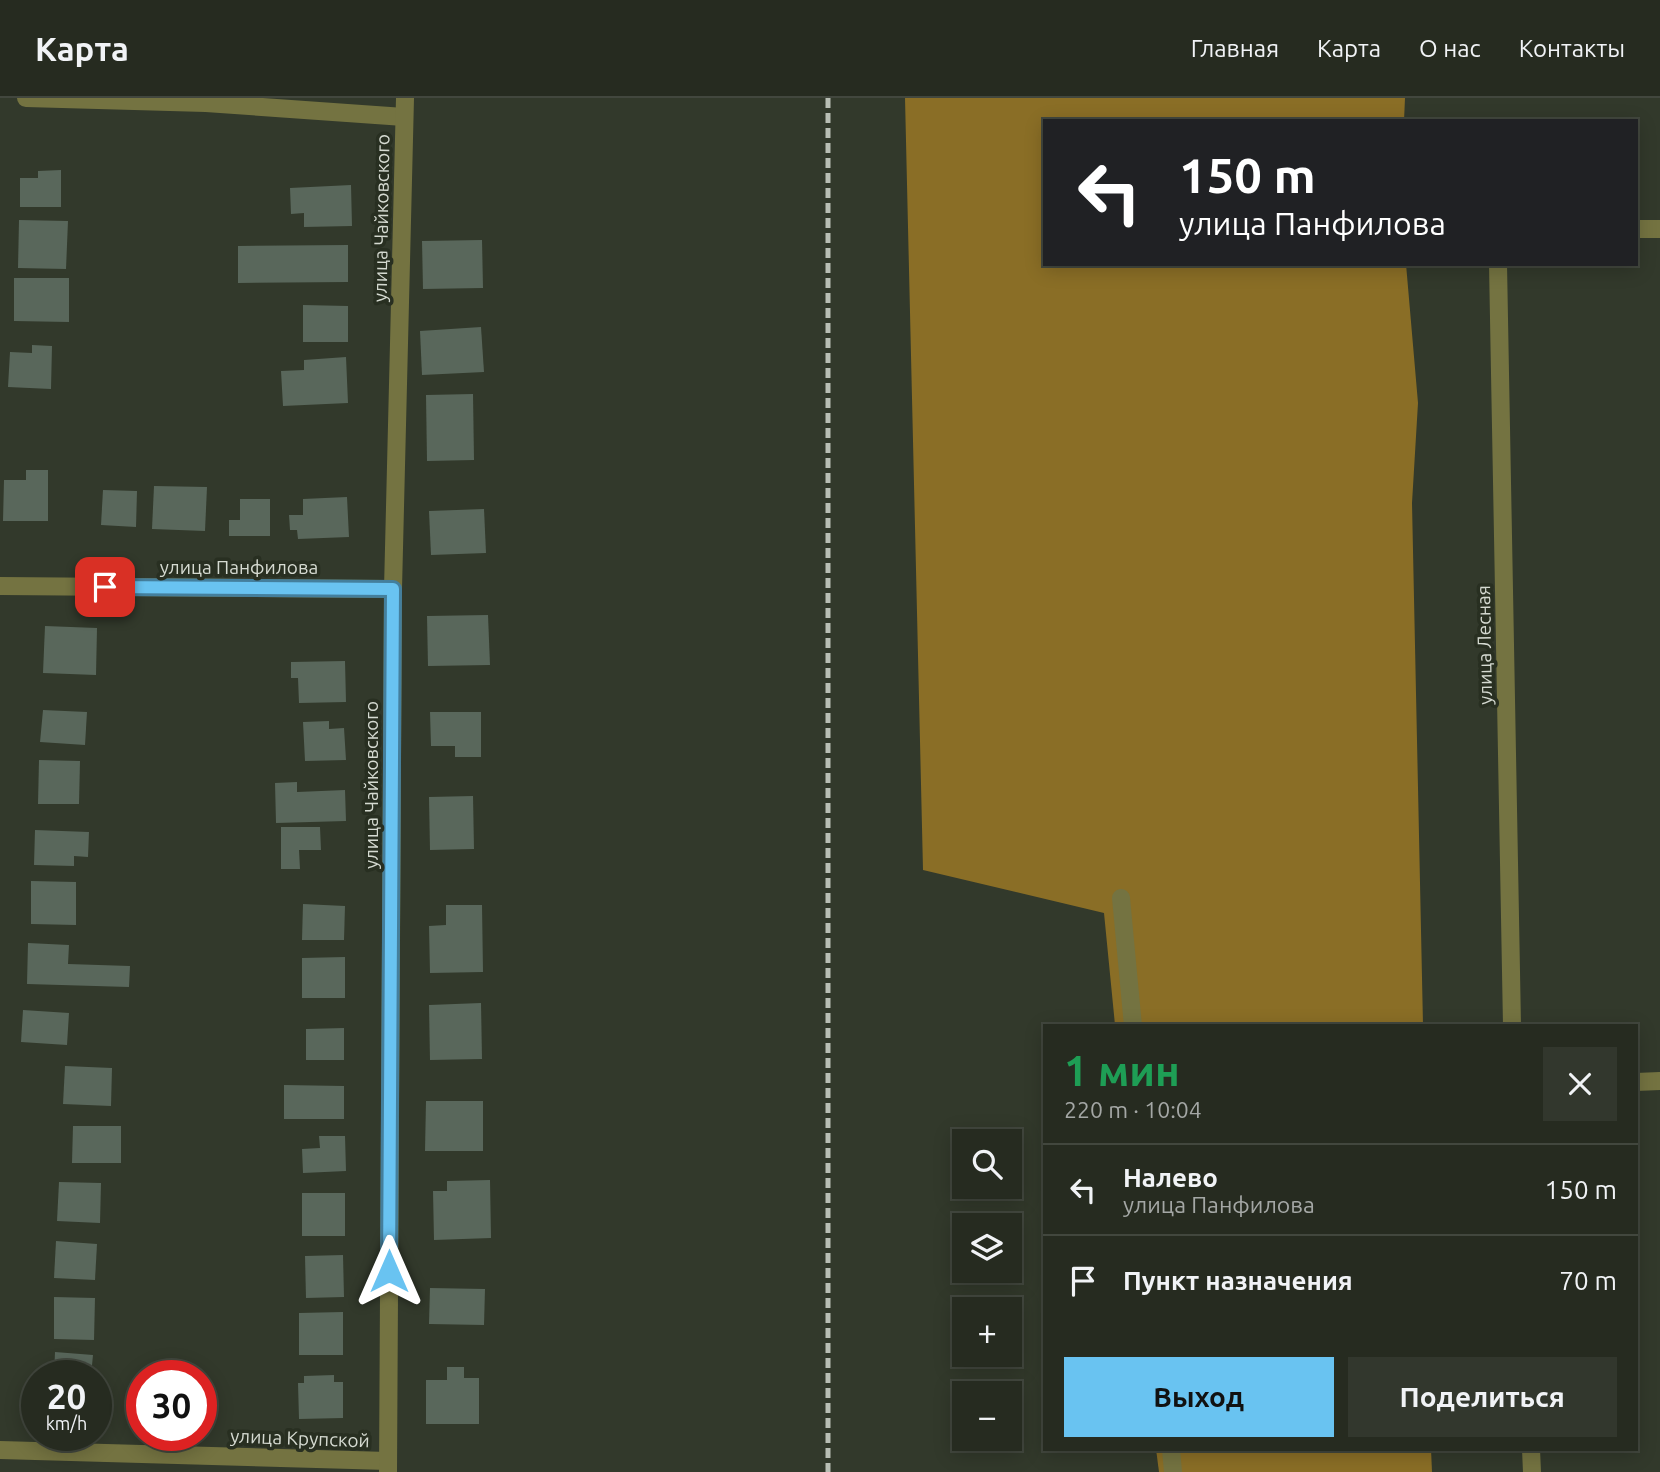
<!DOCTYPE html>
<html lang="ru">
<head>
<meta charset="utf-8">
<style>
	:root { --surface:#262b20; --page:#32372d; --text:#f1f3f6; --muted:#a4a7a5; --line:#42473e; --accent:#69c3f1 }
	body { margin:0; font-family:Ubuntu,sans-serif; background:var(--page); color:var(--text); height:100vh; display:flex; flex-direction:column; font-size:26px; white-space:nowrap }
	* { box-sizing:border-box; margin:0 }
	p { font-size:23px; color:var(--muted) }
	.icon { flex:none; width:38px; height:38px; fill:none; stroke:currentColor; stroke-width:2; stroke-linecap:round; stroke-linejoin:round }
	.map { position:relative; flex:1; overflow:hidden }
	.details { position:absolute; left:1043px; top:926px; width:595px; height:427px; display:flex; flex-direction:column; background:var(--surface); border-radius:0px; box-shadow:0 4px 18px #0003,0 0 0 2px var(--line) }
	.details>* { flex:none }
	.guide { position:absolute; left:1043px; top:21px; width:595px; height:147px; border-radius:0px; box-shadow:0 4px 18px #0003,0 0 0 2px var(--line); background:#202124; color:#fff; overflow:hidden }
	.controls { position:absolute; left:952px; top:1031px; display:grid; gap:14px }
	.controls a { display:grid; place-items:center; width:70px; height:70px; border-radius:0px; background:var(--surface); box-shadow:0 4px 18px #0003,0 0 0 2px var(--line); font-size:35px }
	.speed { position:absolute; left:21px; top:1262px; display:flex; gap:14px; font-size:35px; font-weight:700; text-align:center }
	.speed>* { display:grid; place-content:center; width:91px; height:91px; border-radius:50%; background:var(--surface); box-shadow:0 4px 18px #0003,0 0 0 2px var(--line); line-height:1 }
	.speed small { font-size:18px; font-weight:400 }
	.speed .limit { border:10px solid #d22; background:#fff; color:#111 }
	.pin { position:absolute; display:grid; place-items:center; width:60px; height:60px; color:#fff; margin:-30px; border-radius:14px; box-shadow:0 4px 10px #0006 }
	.me { position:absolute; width:77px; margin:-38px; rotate:0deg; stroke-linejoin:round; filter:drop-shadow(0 0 5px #0008) }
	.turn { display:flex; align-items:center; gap:24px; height:147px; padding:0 21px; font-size:32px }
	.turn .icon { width:91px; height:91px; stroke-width:2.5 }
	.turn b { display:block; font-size:49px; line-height:60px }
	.round { display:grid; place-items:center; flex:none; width:74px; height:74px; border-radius:0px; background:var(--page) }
	.head { display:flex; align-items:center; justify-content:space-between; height:119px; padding:0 21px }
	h1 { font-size:42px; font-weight:600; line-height:52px; color:#1e9e55 }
	.primary-button { display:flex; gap:14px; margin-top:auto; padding:14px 21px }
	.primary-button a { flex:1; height:80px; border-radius:0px; background:var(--accent); color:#111; font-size:28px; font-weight:600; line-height:80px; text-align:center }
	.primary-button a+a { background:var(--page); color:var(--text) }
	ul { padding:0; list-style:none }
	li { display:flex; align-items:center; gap:21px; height:91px; padding:0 21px; border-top:2px solid var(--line) }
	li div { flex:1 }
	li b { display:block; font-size:26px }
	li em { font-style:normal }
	header { display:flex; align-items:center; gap:42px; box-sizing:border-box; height:98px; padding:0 35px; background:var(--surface); border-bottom:2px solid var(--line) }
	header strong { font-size:33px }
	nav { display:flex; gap:38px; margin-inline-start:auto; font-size:24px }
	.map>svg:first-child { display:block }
</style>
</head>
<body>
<header>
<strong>Карта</strong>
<nav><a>Главная</a><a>Карта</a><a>О нас</a><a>Контакты</a></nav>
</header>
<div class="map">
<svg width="1660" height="1374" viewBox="0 0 1660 1374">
	<rect width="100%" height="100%" fill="#32392b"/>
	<g fill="#8a6e26">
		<polygon points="905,0 1405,0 1404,23 1045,23 1045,166 1406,166 1418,305 1412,405 1423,927 1115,927 1104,815 923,772"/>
		<polygon points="1156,1351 1431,1351 1432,1374 1159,1374"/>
	</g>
	<g fill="#59675b">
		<polygon points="61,72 61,109 20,109 20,80 38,80 38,73"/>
		<polygon points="351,87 352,128 304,129 304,115 291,116 290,90"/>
		<polygon points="19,122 68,123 66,171 18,170"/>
		<polygon points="482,142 483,190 423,191 422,143"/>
		<polygon points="348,147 348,184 238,185 238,148"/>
		<polygon points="14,180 69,180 69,224 14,223"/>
		<polygon points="303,207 348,208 348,244 303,244"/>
		<polygon points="481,229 484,274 422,277 420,233"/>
		<polygon points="32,247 52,248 51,291 8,289 10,254 32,255"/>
		<polygon points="346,259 348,305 283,308 281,273 304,272 304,262"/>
		<polygon points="473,296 474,362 427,363 426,297"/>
		<polygon points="26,372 48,372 48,423 3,423 4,382 26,382"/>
		<polygon points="154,388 207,389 205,433 152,431"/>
		<polygon points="103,392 137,393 136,429 101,427"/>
		<polygon points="347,399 349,439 298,441 297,432 290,432 289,417 303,417 303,401"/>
		<polygon points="240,401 270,401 270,438 229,438 229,422 240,422"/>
		<polygon points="484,411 486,455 431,457 429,413"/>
		<polygon points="488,517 490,567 428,568 427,518"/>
		<polygon points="45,528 97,530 96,577 43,575"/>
		<polygon points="345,563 346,604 299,605 298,580 291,580 291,564"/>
		<polygon points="43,612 87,614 85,647 40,644"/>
		<polygon points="430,614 481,614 481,659 455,659 455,648 431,648"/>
		<polygon points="329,623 329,631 344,630 346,662 305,663 303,624"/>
		<polygon points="39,662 80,663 79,706 38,706"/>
		<polygon points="297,684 297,694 345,692 346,723 276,725 275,685"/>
		<polygon points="473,698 474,751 430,752 429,699"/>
		<polygon points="281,729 320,729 321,752 299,752 300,771 281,771"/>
		<polygon points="35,732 89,734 88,759 74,758 74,768 34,767"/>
		<polygon points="31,783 76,784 76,827 31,826"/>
		<polygon points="303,806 345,808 344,842 302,842"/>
		<polygon points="446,807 482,807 483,874 430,875 429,828 446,827"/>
		<polygon points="28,845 69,847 68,866 130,868 129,889 27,886"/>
		<polygon points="345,859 345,900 302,900 302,860"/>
		<polygon points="481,905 482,961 430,962 429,907"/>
		<polygon points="23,912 69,915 67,947 21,944"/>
		<polygon points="344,930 344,962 306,962 306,931"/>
		<polygon points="65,968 112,970 111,1008 63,1006"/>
		<polygon points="284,987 344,988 344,1021 284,1021"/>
		<polygon points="426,1003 483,1003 483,1053 425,1053"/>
		<polygon points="73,1028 121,1028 121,1065 72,1065"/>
		<polygon points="319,1038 345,1038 346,1073 303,1075 302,1051 320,1050"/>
		<polygon points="490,1082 491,1140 434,1142 433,1093 447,1093 447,1083"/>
		<polygon points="59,1084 101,1085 100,1125 57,1123"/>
		<rect x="302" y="1095" width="43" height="43"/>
		<polygon points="56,1143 97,1146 95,1182 54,1180"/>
		<polygon points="343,1157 344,1199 306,1200 305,1158"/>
		<polygon points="430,1190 485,1191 484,1227 429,1226"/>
		<polygon points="54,1199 95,1200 94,1242 54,1241"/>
		<polygon points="343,1214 343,1257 299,1257 299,1215"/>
		<polygon points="55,1254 93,1257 91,1278 54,1278"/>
		<polygon points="447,1269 464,1269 464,1280 479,1280 479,1326 426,1326 426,1282 447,1282"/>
		<polygon points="334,1277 334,1284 343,1284 343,1320 299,1321 298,1285 304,1285 304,1278"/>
	</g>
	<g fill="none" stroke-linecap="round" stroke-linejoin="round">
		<g stroke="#747341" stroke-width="18">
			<polyline points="26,0 206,5 404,19"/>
			<polyline points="1636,131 1660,131"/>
			<polyline points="1498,166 1512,928"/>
			<polyline points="0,488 393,491"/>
			<polyline points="1121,800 1133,928"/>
			<polyline points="1636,984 1660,983"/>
			<polyline points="1171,1351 1173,1374"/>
			<polyline points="1531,1351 1532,1374"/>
			<polyline points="0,1352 388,1363"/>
			<polyline points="388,1374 393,491 405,0"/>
		</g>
		<polyline stroke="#b8beb4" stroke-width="5" stroke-dasharray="10 5" stroke-linecap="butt" points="828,0 828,1374"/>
	</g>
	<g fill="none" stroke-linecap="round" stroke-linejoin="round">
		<g stroke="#447f9d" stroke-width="18">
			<polyline id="route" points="105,489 393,491 389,1173"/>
		</g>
		<use href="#route" stroke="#69c3f1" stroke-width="12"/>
	</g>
	<g text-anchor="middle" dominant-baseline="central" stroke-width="7" stroke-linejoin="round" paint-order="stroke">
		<g font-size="19" fill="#d5dad1" stroke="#282f21">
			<text transform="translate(381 120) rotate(-89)">улица Чайковского</text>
			<text x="239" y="469">улица Панфилова</text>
			<text transform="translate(1484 547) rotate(-91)">улица Лесная</text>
			<text transform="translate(371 687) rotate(-90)">улица Чайковского</text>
			<text transform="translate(300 1340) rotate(2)">улица Крупской</text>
		</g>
	</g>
</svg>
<div class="controls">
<a><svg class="icon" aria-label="search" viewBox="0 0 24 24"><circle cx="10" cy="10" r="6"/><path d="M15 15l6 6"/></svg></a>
<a><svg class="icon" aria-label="layers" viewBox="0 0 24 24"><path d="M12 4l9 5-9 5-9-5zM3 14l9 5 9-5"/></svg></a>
<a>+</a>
<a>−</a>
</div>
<div class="speed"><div>20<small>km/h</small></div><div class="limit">30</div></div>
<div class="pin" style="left:105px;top:489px;background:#d93025"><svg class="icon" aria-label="arrive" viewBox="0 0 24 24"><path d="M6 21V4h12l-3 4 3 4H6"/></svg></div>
<svg class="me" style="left:389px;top:1173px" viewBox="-20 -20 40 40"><path d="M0-17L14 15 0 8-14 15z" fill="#69c3f1" stroke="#fff" stroke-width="4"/></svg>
<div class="guide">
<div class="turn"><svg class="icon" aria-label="left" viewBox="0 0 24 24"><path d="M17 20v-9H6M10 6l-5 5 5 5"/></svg><div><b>150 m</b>улица Панфилова</div></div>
</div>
<section class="details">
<div class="head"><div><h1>1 мин</h1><p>220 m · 10:04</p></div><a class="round"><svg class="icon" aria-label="close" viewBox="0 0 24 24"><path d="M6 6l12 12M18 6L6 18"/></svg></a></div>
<ul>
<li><svg class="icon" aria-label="left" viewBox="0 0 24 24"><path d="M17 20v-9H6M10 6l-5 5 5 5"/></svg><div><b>Налево</b><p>улица Панфилова</p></div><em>150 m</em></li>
<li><svg class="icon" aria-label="arrive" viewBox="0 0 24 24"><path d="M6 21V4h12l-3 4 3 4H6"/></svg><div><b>Пункт назначения</b></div><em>70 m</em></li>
</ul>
<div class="primary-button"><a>Выход</a><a>Поделиться</a></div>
</section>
</div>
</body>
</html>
